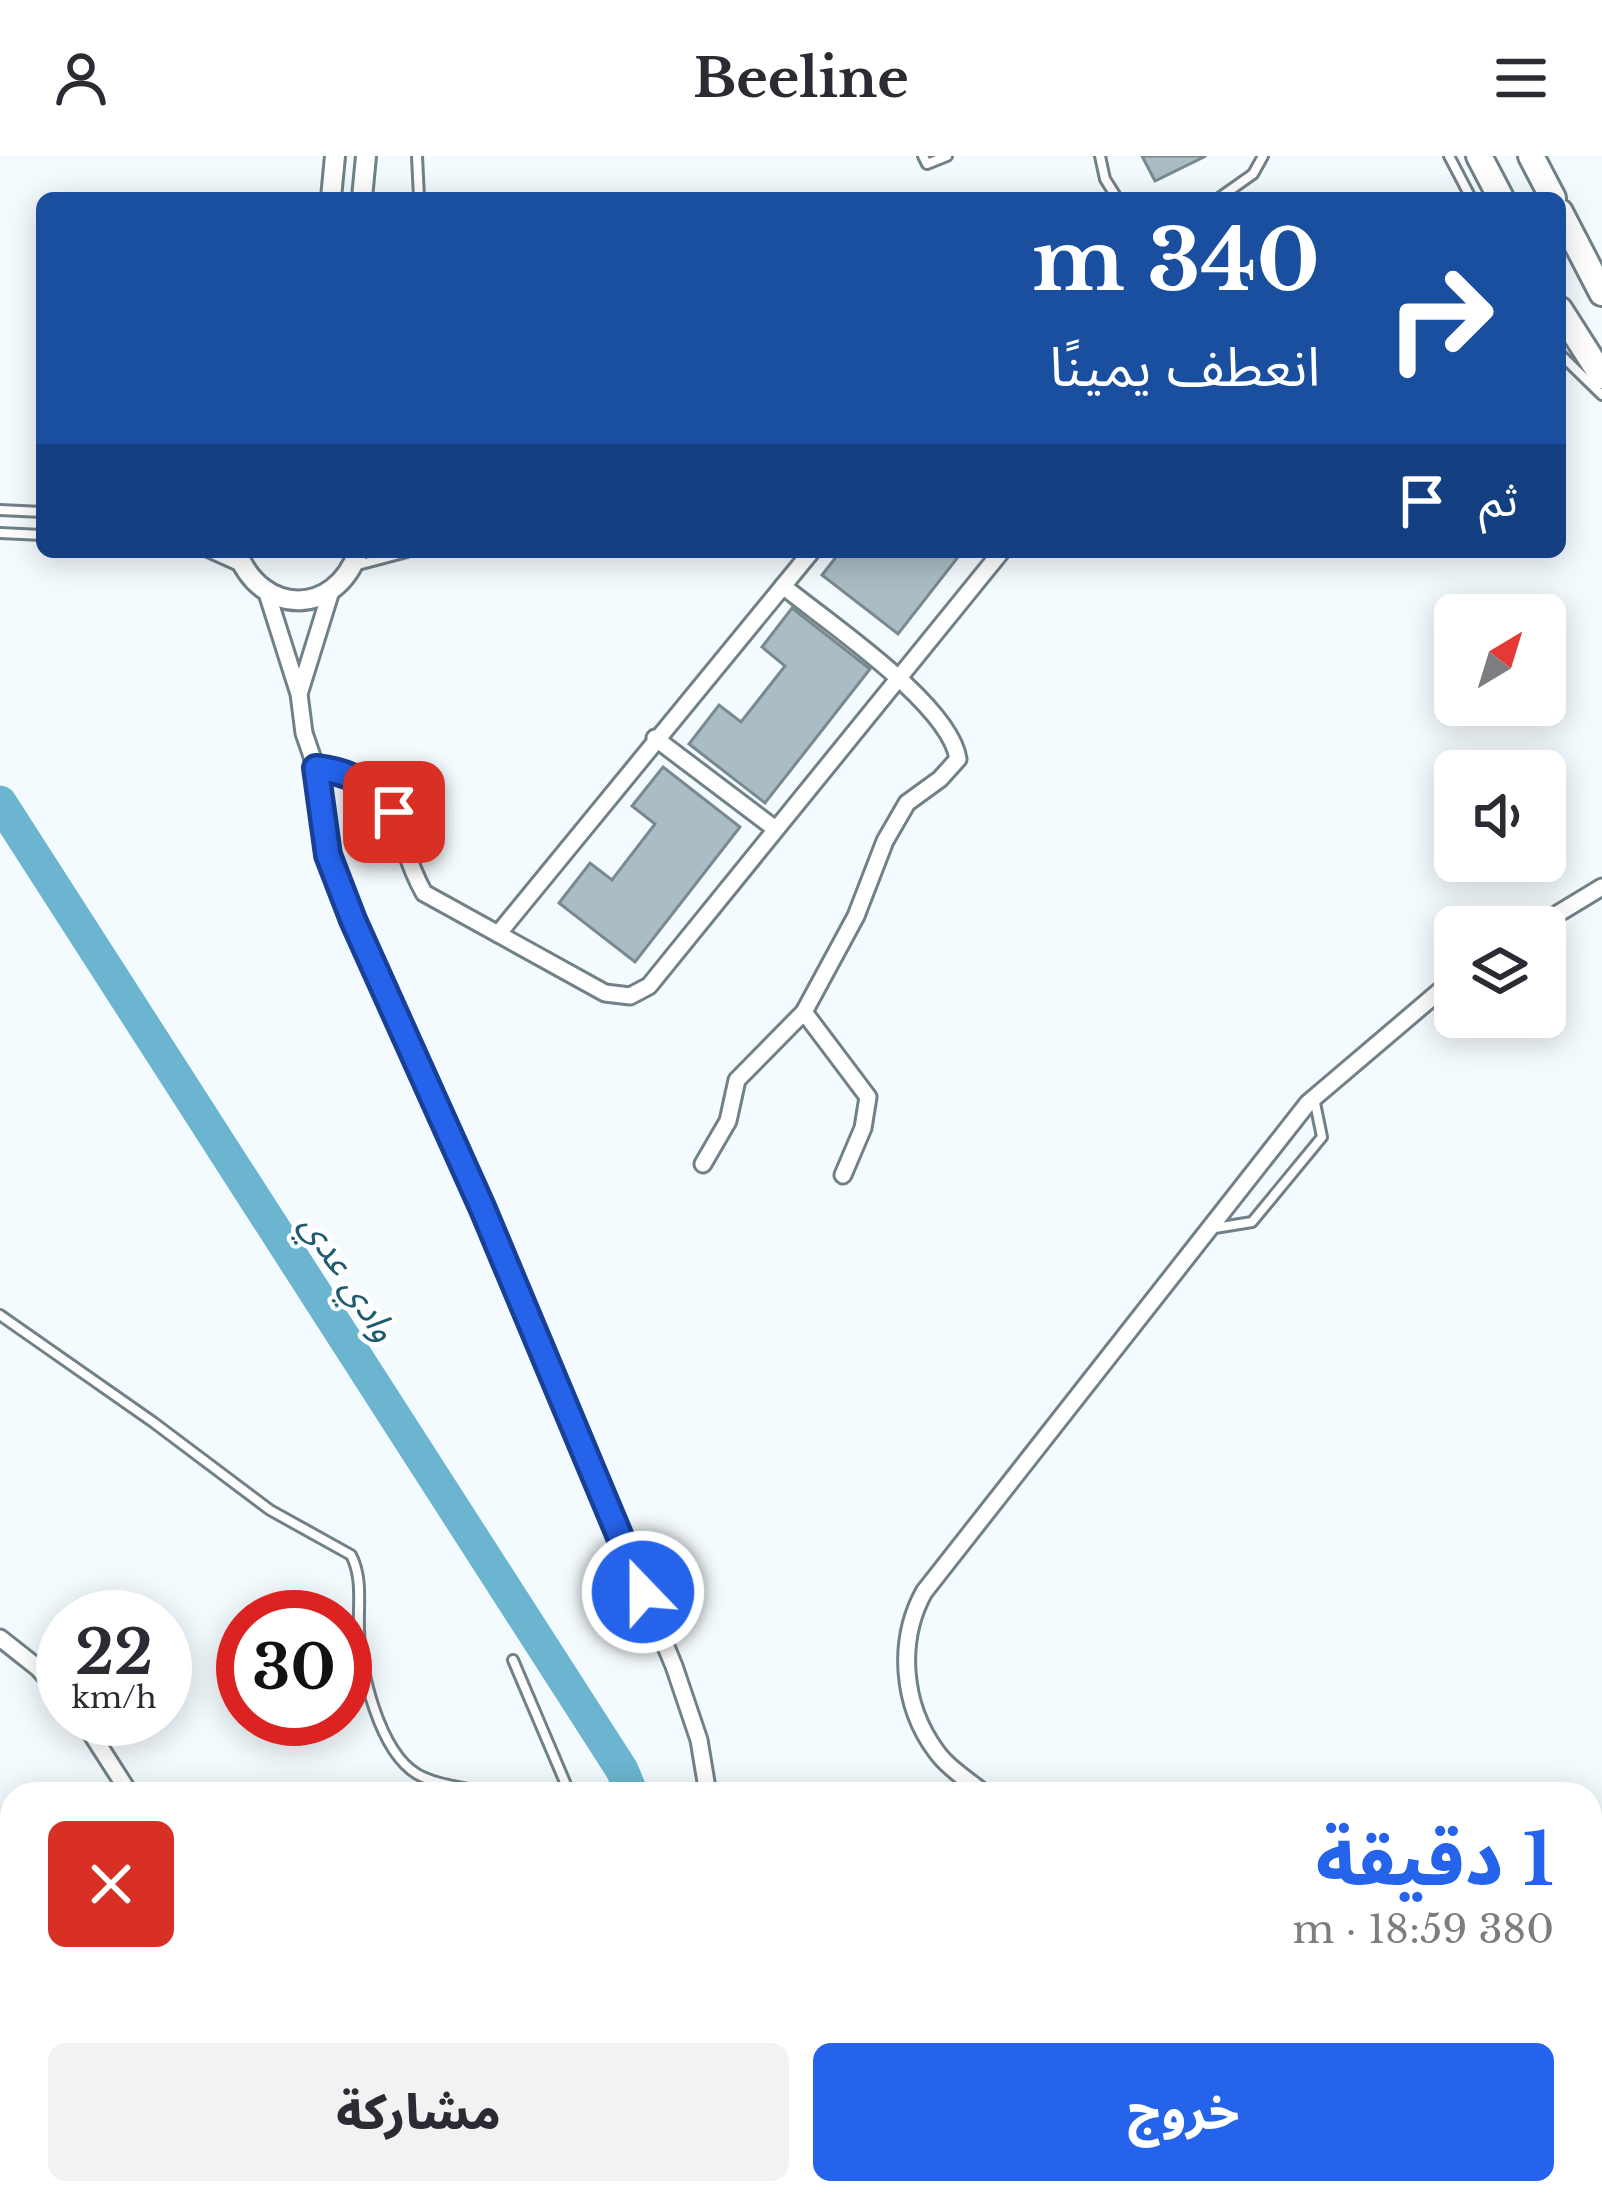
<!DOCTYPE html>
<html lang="ar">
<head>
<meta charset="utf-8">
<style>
	:root { --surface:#fff; --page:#f2f2f3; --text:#2b2b33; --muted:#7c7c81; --accent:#2563eb }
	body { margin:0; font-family:"Libre Baskerville","Noto Sans Arabic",serif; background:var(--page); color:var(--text); direction:rtl; height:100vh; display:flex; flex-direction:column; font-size:45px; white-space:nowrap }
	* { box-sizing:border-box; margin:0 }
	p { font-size:39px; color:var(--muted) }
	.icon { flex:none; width:66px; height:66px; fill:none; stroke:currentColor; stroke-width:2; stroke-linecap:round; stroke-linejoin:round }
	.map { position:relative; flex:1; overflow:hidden; direction:ltr }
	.sheet { position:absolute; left:0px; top:1626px; width:1602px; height:423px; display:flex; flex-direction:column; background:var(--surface); border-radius:36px 36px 0 0; box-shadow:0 6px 30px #0003; direction:rtl }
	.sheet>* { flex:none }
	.hud { position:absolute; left:36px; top:36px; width:1530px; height:366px; border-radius:18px; box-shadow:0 6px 30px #0003; direction:rtl; background:#1a4fa0; color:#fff; overflow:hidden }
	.needle { width:78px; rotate:38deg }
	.tools { position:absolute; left:1434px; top:438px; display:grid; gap:24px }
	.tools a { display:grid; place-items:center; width:132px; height:132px; border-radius:18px; background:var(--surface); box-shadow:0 6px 30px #0003; font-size:60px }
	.speed { position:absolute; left:36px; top:1434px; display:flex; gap:24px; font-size:60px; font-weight:700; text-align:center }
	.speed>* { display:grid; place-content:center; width:156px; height:156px; border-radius:50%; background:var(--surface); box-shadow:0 6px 30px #0003; line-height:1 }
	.speed small { font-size:30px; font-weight:400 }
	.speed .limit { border:18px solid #d22; background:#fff; color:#111 }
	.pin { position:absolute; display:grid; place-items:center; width:102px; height:102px; color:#fff; margin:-51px; border-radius:24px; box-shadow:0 6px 18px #0006 }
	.me { position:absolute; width:132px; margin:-66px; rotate:338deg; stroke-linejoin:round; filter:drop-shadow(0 0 9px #0008) }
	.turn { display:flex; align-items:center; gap:42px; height:252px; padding:0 48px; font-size:54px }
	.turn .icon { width:156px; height:156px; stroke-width:2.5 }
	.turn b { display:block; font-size:84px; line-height:102px }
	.then { display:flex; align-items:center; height:114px; padding:0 48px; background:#0003; gap:24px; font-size:45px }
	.round { display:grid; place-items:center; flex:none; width:126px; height:126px; border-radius:18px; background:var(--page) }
	.summary { display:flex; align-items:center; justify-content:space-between; height:204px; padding:0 48px }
	h1 { font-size:72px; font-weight:800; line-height:90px; color:var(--accent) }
	.cta { display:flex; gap:24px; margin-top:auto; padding:24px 48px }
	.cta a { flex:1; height:138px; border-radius:18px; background:var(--accent); color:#fff; font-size:48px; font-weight:800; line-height:138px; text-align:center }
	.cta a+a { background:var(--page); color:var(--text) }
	header { display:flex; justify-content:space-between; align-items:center; height:156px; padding:0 48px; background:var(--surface); font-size:54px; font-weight:800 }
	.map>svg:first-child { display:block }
</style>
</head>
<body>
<header><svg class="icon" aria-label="menu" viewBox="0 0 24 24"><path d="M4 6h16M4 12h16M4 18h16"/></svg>Beeline<svg class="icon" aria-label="person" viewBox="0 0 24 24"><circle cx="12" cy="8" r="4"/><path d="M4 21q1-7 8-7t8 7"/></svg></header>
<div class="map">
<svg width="1602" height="2048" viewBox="0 0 1602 2048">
	<rect width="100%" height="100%" fill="#f4fbfe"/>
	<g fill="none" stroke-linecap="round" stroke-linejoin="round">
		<g stroke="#6bb5d0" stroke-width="33">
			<polyline points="0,646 622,1614 632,1638"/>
			<polyline points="800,2037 805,2048"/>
		</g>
	</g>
	<g fill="#abbdc4" stroke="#78898f" stroke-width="3">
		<polygon points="1142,0 1206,0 1155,25"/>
		<polygon points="840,396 962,396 898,478 822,419"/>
		<polygon points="792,452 870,513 765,647 689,588 719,549 741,566 785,510 762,491"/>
		<polygon points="663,611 740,671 635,806 559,747 590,707 612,724 655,668 632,650"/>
	</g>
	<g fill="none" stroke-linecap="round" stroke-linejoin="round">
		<g stroke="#708187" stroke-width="14">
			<g id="service">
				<polyline points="417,0 419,42"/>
				<polyline points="923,0 927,8 947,0"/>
				<polyline points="1100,0 1105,23 1117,42"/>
				<polyline points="1449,0 1471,42"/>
				<polyline points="1219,42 1253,18 1263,0"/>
				<polyline points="1560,198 1602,239"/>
				<polyline points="0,354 42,356"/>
				<polyline points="0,377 42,379"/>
				<polyline points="208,396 239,410"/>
				<polyline points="354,410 407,396"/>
				<polyline points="1215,1072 1252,1066 1322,981 1314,942"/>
				<path d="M0 1159 153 1266 270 1354 351 1399C363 1422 358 1448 359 1473 360 1514 379 1595 417 1618 438 1630 466 1631 489 1638"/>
				<polyline points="513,1504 570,1638"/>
			</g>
		</g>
		<g stroke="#708187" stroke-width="21">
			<g id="minor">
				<polyline points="267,437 299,538 304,577 316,612 328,699 402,876 482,1051 674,1510 699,1584 708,1638"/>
				<polyline points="300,535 331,435"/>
				<polyline points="655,582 774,672"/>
				<path d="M316 612C409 624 388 674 424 737L605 837 630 840 649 830 1001 396"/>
				<polyline points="1536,771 1602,731"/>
				<polyline points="498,778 811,396"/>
				<polyline points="804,856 868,941 863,972 843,1019"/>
				<path d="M703 1008 728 965 737 924 804 856 856 760 885 685 907 647 940 623 958 603C950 548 827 466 783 430"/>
				<polyline points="0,1482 38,1512 63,1540"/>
				<polyline points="82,1563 130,1638"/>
				<path d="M985 1638C969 1625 948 1612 936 1595 902 1549 897 1485 924 1436L1308 947 1455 822"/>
				<polyline points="0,1850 12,1852"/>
				<polyline points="1590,2002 1602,1987"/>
				<polyline points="310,2037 313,2048"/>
				<polyline points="1216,2037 1229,2048"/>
				<polyline points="1369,2037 1383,2048"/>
				<polyline points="1476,2037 1489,2048"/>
				<polyline points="10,2048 15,2037"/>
				<polyline points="142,2048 148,2037"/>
				<polyline points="1553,2048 1562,2037"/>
			</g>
		</g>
		<g stroke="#708187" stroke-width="24">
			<g id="tertiary">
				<polyline points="331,42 335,0"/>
				<polyline points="362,42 366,0"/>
				<path d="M237 396C261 460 335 461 358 396"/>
			</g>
		</g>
		<g stroke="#708187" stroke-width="30">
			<g id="trunk">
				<polyline points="1479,0 1501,42"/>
				<polyline points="1531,0 1553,42"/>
				<polyline points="1560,56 1602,137"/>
				<polyline points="1560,154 1602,220"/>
			</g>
		</g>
		<g stroke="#a2a9ac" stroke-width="3" stroke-dasharray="6 9" stroke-linecap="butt">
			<polyline points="789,2037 798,2048"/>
			<polyline points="985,2048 990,2037"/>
		</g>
		<use href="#service" stroke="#fff" stroke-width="8"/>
		<use href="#minor" stroke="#fff" stroke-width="15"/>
		<use href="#tertiary" stroke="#fff" stroke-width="18"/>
		<use href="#trunk" stroke="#fff" stroke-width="24"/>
	</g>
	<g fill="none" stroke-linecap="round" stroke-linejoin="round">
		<g stroke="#184099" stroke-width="30">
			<path id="route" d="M394 656C372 628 351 616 316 612L328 699 353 764 482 1051 643 1436"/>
		</g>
		<use href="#route" stroke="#2563eb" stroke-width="21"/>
	</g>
	<g text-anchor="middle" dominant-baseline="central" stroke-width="9" stroke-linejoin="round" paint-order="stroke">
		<g font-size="36" font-style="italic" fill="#205c6f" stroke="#fff">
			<text transform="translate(349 1121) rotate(57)">وادي عدي</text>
		</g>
	</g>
</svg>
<div class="tools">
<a><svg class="needle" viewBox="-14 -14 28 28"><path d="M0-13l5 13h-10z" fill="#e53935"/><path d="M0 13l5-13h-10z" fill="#7c7c81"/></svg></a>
<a><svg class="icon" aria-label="sound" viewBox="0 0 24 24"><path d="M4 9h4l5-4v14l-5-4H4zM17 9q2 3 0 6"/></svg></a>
<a><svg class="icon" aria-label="layers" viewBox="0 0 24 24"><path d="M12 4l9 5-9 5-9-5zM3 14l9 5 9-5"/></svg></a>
</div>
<div class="speed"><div>22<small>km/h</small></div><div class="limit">30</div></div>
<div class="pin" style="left:394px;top:656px;background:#d93025"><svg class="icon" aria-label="arrive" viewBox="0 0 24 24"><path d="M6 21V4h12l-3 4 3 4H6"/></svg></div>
<svg class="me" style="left:643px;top:1436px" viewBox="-20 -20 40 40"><circle r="17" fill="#2563eb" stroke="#fff" stroke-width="3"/><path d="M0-11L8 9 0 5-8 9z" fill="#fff"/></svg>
<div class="hud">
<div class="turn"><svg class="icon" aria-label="right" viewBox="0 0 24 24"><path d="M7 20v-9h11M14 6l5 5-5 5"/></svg><div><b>340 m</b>انعطف يمينًا</div></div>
<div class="then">ثم<svg class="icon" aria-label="arrive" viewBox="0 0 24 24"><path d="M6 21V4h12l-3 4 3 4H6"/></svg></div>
</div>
<section class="sheet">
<div class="summary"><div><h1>1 دقيقة</h1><p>380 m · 18:59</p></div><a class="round" style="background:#d93025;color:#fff"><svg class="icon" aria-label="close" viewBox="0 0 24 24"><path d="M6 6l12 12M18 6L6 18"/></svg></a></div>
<div class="cta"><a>خروج</a><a>مشاركة</a></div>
</section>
</div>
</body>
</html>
